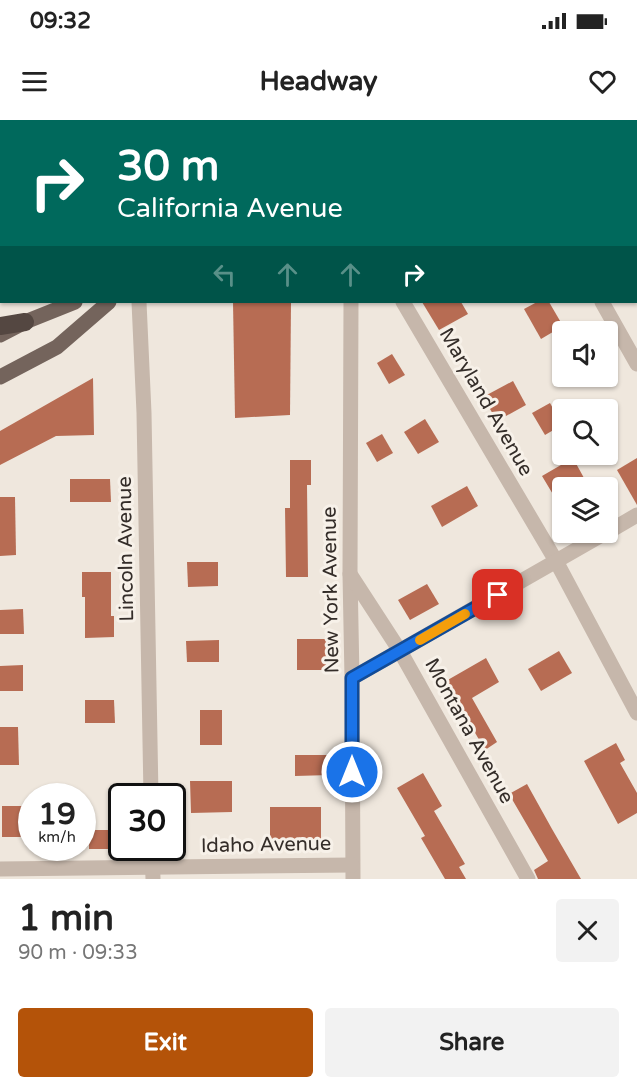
<!DOCTYPE html>
<html lang="en">
<head>
<meta charset="utf-8">
<style>
	:root { --surface:#fff; --page:#f2f2f2; --text:#222; --muted:#767676; --accent:#b45309 }
	body { margin:0; font-family:"Varela Round",sans-serif; background:var(--page); color:var(--text); height:100vh; display:flex; flex-direction:column; font-size:22px; white-space:nowrap }
	* { box-sizing:border-box; margin:0 }
	p { font-size:20px; color:var(--muted) }
	.icon { flex:none; width:33px; height:33px; fill:none; stroke:currentColor; stroke-width:2; stroke-linecap:round; stroke-linejoin:round }
	.map { position:relative; height:759px; overflow:hidden }
	.panel { display:flex; flex-direction:column; background:var(--surface); flex:1 }
	.panel>* { flex:none }
	.hud { position:absolute; left:0px; top:0px; width:638px; height:183px; box-shadow:0 2px 4px #0004; background:#00695c; color:#fff; overflow:hidden }
	.buttons { position:absolute; left:552px; top:201px; display:grid; gap:12px }
	.buttons a { display:grid; place-items:center; width:66px; height:66px; border-radius:6px; background:var(--surface); box-shadow:0 2px 4px #0004; font-size:30px }
	.speed { position:absolute; left:18px; top:663px; display:flex; gap:12px; font-size:30px; font-weight:700; text-align:center }
	.speed>* { display:grid; place-content:center; width:78px; height:78px; border-radius:50%; background:var(--surface); box-shadow:0 2px 4px #0004; line-height:1 }
	.speed small { font-size:15px; font-weight:400 }
	.speed .limit { border:3px solid #111; border-radius:9px; background:#fff; color:#111 }
	.pin { position:absolute; display:grid; place-items:center; width:51px; height:51px; color:#fff; margin:-26px; border-radius:12px; box-shadow:0 3px 9px #0006 }
	.me { position:absolute; width:66px; margin:-33px; rotate:0deg; stroke-linejoin:round; filter:drop-shadow(0 0 4px #0008) }
	.turn { display:flex; align-items:center; gap:21px; height:126px; padding:0 18px; font-size:27px }
	.turn .icon { width:78px; height:78px; stroke-width:2.5 }
	.turn b { display:block; font-size:42px; line-height:51px }
	.lanes { display:flex; align-items:center; height:57px; padding:0 18px; background:#0003; justify-content:center; gap:30px; direction:ltr }
	.lanes .off { opacity:.35 }
	.round { display:grid; place-items:center; flex:none; width:63px; height:63px; border-radius:6px; background:var(--page) }
	.headline { display:flex; align-items:center; justify-content:space-between; height:102px; padding:0 18px }
	h1 { font-size:36px; font-weight:700; line-height:45px }
	.primary-button { display:flex; gap:12px; margin-top:auto; padding:12px 18px }
	.primary-button a { flex:1; height:69px; border-radius:6px; background:var(--accent); color:#fff; font-size:24px; font-weight:700; line-height:69px; text-align:center }
	.primary-button a+a { background:var(--page); color:var(--text) }
	.status { display:flex; justify-content:space-between; align-items:center; height:42px; padding:0 30px; background:var(--surface); direction:ltr }
	.status svg { height:16px; fill:currentColor }
	header { display:flex; justify-content:space-between; align-items:center; height:78px; padding:0 18px; background:var(--surface); font-size:27px; font-weight:700 }
	.map>svg:first-child { display:block }
</style>
</head>
<body>
<div class="status"><b>09:32</b><svg viewBox="0 0 49 12"><path d="M0 12V9h3v3zM5 12V6h3v6zM10 12V3h3v9zM15 12V0h3v12zM26 1h20v11H26zM47 4h2v5h-2z"/></svg></div>
<header><svg class="icon" aria-label="menu" viewBox="0 0 24 24"><path d="M4 6h16M4 12h16M4 18h16"/></svg>Headway<svg class="icon" aria-label="heart" viewBox="0 0 24 24"><path d="M12 20l-8-8c-3-5 5-10 8-4 3-6 11-1 8 4z"/></svg></header>
<div class="map">
<svg width="637" height="759" viewBox="0 0 637 759">
	<rect width="100%" height="100%" fill="#efe7dd"/>
	<g fill="#b76c53">
		<polygon points="233,182 291,182 290,295 235,298"/>
		<polygon points="422,182 461,182 468,194 439,210"/>
		<polygon points="537,182 549,182 563,206 541,219 524,189"/>
		<polygon points="392,234 405,255 389,264 377,243"/>
		<polygon points="93,258 94,315 56,316 0,345 0,311"/>
		<polygon points="513,261 526,285 497,301 483,277"/>
		<polygon points="550,283 562,305 545,315 532,293"/>
		<polygon points="425,299 439,322 418,334 404,312"/>
		<polygon points="382,314 393,333 377,342 366,323"/>
		<polygon points="573,338 584,358 569,368 562,368 562,371 554,376 542,356"/>
		<polygon points="637,338 637,385 617,350"/>
		<polygon points="290,340 311,340 311,365 307,365 308,457 286,457 285,388 290,388"/>
		<polygon points="70,359 110,359 111,382 70,382"/>
		<polygon points="467,366 478,386 442,407 431,386"/>
		<polygon points="0,377 15,377 16,435 0,436"/>
		<polygon points="187,442 218,442 218,466 188,467"/>
		<polygon points="82,452 111,452 111,496 114,496 114,517 85,518 85,477 82,477"/>
		<polygon points="427,464 439,484 410,500 398,480"/>
		<polygon points="23,489 24,514 0,514 0,490"/>
		<rect x="297" y="519" width="33" height="31"/>
		<polygon points="219,520 219,542 187,542 186,521"/>
		<polygon points="559,531 572,553 541,571 528,549"/>
		<polygon points="486,538 499,562 472,578 497,622 485,630 459,585 452,589 439,565"/>
		<polygon points="23,545 23,571 0,571 0,546"/>
		<polygon points="85,580 114,580 115,603 85,603"/>
		<rect x="200" y="590" width="22" height="35"/>
		<polygon points="0,607 18,607 19,645 0,645"/>
		<polygon points="616,623 625,640 620,643 637,673 637,693 618,704 584,641"/>
		<polygon points="295,635 329,635 330,655 295,656"/>
		<polygon points="423,653 442,686 434,691 465,744 459,747 466,759 445,759 421,718 425,716 397,668"/>
		<polygon points="190,661 232,661 232,692 191,693"/>
		<polygon points="527,664 552,709 581,759 538,759 534,750 548,741 509,674"/>
		<rect x="2" y="686" width="24" height="31"/>
		<rect x="270" y="687" width="51" height="32"/>
		<polygon points="89,710 117,710 118,729 89,729"/>
	</g>
	<g fill="none" stroke-linecap="round" stroke-linejoin="round">
		<g stroke="#c6b7ab" stroke-width="15">
			<polyline points="66,0 67,2"/>
			<polyline points="298,0 299,2"/>
			<polyline points="500,0 501,2"/>
			<polyline points="0,141 2,141"/>
			<polyline points="351,182 350,454 352,558 353,759"/>
			<polyline points="403,182 556,441 637,593"/>
			<polyline points="602,182 637,244"/>
			<polyline points="608,412 637,395"/>
			<polyline points="350,454 400,531 528,759"/>
			<polyline points="352,558 607,412"/>
			<polyline points="0,749 352,745"/>
		</g>
		<g stroke="#c6b7ab" stroke-width="15">
			<polyline points="139,182 144,293 151,676"/>
			<polyline points="152,728 153,759"/>
		</g>
		<g stroke="#74645c" stroke-width="15">
			<polyline points="430,2 433,0"/>
			<polyline points="0,215 25,202 75,182"/>
			<polyline points="0,257 57,227 109,182"/>
		</g>
		<polyline stroke="#544741" stroke-width="18" points="0,206 25,202"/>
	</g>
	<g fill="none" stroke-linecap="round" stroke-linejoin="round">
		<g stroke="#114b97" stroke-width="15">
			<polyline id="route" points="352,652 352,558 498,475"/>
		</g>
		<use href="#route" stroke="#1a73e8" stroke-width="10"/>
		<polyline stroke="#f59e0b" stroke-width="10" points="420,520 465,494"/>
	</g>
	<g text-anchor="middle" dominant-baseline="central" stroke-width="6" stroke-linejoin="round" paint-order="stroke">
		<g font-size="20" fill="#342d29" stroke="#f7f1e9">
			<text transform="translate(486 282) rotate(60)">Maryland Avenue</text>
			<text transform="translate(126 429) rotate(-91)">Lincoln Avenue</text>
			<text transform="translate(331 470) rotate(-91)">New York Avenue</text>
			<text transform="translate(469 611) rotate(61)">Montana Avenue</text>
			<text transform="translate(266 725) rotate(-1)">Idaho Avenue</text>
		</g>
	</g>
</svg>
<div class="buttons">
<a><svg class="icon" aria-label="sound" viewBox="0 0 24 24"><path d="M4 9h4l5-4v14l-5-4H4zM17 9q2 3 0 6"/></svg></a>
<a><svg class="icon" aria-label="search" viewBox="0 0 24 24"><circle cx="10" cy="10" r="6"/><path d="M15 15l6 6"/></svg></a>
<a><svg class="icon" aria-label="layers" viewBox="0 0 24 24"><path d="M12 4l9 5-9 5-9-5zM3 14l9 5 9-5"/></svg></a>
</div>
<div class="speed"><div>19<small>km/h</small></div><div class="limit">30</div></div>
<div class="pin" style="left:498px;top:475px;background:#d93025"><svg class="icon" aria-label="arrive" viewBox="0 0 24 24"><path d="M6 21V4h12l-3 4 3 4H6"/></svg></div>
<svg class="me" style="left:352px;top:652px" viewBox="-20 -20 40 40"><circle r="17" fill="#1a73e8" stroke="#fff" stroke-width="3"/><path d="M0-11L8 9 0 5-8 9z" fill="#fff"/></svg>
<div class="hud">
<div class="turn"><svg class="icon" aria-label="right" viewBox="0 0 24 24"><path d="M7 20v-9h11M14 6l5 5-5 5"/></svg><div><b>30 m</b>California Avenue</div></div>
<div class="lanes"><svg class="icon off" aria-label="left" viewBox="0 0 24 24"><path d="M17 20v-9H6M10 6l-5 5 5 5"/></svg><svg class="icon off" aria-label="ahead" viewBox="0 0 24 24"><path d="M12 20V5M6 11l6-6 6 6"/></svg><svg class="icon off" aria-label="ahead" viewBox="0 0 24 24"><path d="M12 20V5M6 11l6-6 6 6"/></svg><svg class="icon" aria-label="right" viewBox="0 0 24 24"><path d="M7 20v-9h11M14 6l5 5-5 5"/></svg></div>
</div>
</div>
<section class="panel">
<div class="headline"><div><h1>1 min</h1><p>90 m · 09:33</p></div><a class="round"><svg class="icon" aria-label="close" viewBox="0 0 24 24"><path d="M6 6l12 12M18 6L6 18"/></svg></a></div>
<div class="primary-button"><a>Exit</a><a>Share</a></div>
</section>
</body>
</html>
